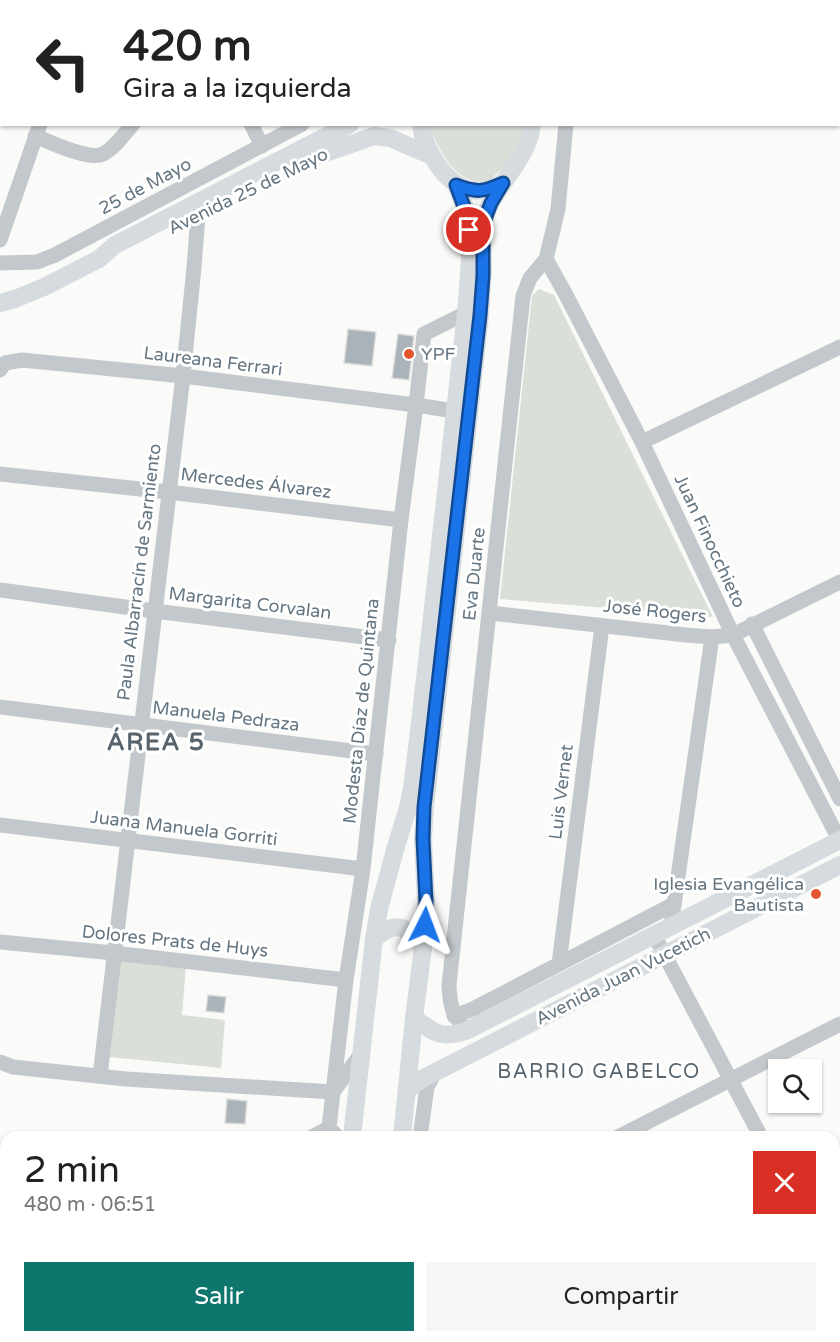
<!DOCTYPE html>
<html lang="es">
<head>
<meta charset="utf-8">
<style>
	:root { --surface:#fff; --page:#f6f6f6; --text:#222; --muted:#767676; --accent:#0f766e }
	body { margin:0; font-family:"Varela Round",sans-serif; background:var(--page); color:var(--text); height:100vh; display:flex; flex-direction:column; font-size:22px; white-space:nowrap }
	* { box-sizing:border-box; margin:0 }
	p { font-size:20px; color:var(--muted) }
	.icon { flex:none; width:33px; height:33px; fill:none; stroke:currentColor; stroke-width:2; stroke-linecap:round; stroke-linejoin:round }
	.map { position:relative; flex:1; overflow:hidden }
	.details { position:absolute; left:0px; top:1131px; width:840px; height:212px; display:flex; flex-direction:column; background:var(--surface); border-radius:18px 18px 0 0; box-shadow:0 2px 4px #0004 }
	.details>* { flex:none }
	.banner { position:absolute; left:0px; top:0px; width:840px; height:126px; box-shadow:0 2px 4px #0004; background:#fff; color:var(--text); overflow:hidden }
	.tools { position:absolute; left:768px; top:1059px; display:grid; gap:12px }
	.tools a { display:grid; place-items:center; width:54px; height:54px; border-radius:0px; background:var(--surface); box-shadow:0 2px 4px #0004; font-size:30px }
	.pin { position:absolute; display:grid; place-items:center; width:51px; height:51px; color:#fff; margin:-26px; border:3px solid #fff; border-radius:50%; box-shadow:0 2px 6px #0007 }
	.me { position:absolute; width:66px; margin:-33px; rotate:3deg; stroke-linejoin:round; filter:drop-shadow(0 0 4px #0008) }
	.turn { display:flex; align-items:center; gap:21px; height:126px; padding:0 24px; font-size:27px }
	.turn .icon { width:78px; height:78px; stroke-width:2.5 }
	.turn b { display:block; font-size:42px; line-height:51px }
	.round { display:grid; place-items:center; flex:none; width:63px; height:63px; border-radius:0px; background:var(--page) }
	.head { display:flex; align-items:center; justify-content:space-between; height:102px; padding:0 24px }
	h1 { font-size:36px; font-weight:600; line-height:45px }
	.button { display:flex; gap:12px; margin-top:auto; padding:12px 24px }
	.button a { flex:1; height:69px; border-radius:0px; background:var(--accent); color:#fff; font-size:24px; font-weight:600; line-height:69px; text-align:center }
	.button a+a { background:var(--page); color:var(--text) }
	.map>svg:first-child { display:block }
</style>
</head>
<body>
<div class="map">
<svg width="840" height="1342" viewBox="0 0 840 1342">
	<rect width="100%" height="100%" fill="#fafaf8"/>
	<g fill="#dadfd7">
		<path d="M428 125H525L516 150 505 167 487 182C481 181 473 182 468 179 447 169 437 144 428 125Z"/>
		<polygon points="539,289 554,295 713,617 500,599 532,296"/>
		<polygon points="118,959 186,966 182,1015 225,1020 221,1068 109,1057"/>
	</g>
	<g fill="#aab3b9" stroke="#dcdcda" stroke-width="1.5">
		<polygon points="348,329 376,332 372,366 344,363"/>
		<polygon points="398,334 414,336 409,380 392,378"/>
		<polygon points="208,995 226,997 224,1013 206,1011"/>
		<polygon points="227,1099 247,1101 245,1124 225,1123"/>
	</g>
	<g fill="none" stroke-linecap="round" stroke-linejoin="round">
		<g stroke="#c3c8cc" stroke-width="15">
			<polyline points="17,0 20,2"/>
			<polyline points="192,0 193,2"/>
			<polyline points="424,0 425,2"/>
			<polyline points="85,2 88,0"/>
			<polyline points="302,2 306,0"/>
			<polyline points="251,124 262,146"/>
			<path d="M35 136C50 142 89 161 103 154 115 148 124 134 133 124"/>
			<polyline points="0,240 40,124"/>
			<polyline points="546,259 566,295 642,442 733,635 840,841"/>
			<polyline points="0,263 37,262 55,255 302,124"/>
			<polyline points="0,370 5,363 22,360 183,376 416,405 454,411"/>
			<polyline points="642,442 840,347"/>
			<polyline points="0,474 168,492 401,520"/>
			<polyline points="0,590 154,611 389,640"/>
			<polyline points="490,613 686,635 712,637 733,635 840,582"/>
			<polyline points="752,624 840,799"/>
			<polyline points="0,707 376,754"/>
			<polyline points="0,825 363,869"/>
			<polyline points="671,926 712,637"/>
			<polyline points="654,935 761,1137"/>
			<polyline points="0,942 114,953 346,980"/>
			<polyline points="559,964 602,626"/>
			<polyline points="454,1016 473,1009 674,904"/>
			<path d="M466 1031C452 1013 450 1008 449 985L523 296 530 278 546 259 558 209 566 124"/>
			<polyline points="0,1062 13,1067 126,1079 333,1092 346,980 363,869 401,520 416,405 424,334 466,313"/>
			<polyline points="100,1076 183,376 194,268 198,215"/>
			<polyline points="312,1137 329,1128"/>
			<polyline points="338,1137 329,1128 333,1092 361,1054"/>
			<polyline points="420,1137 427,1087 435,1072"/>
			<polyline points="618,1137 840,1024"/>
			<polyline points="834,1191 840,1188"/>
			<polyline points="834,1276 840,1288"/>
			<polyline points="397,1342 398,1336"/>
			<polyline points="548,1342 557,1336"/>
		</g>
		<g stroke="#d6dbdf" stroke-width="18">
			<polyline points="468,0 468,2"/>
			<polyline points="455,2 455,0"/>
			<polyline points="555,2 558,0"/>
			<polyline points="595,2 598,0"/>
			<path d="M421 124C423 148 446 186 471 190 483 192 492 188 503 183"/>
			<polyline points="295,166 314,157 374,136 390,138 432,156"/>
			<polyline points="0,303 15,299 44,287 99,259 115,245 350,124"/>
			<path d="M374 939C396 920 408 925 423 948"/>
			<path d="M414 1018C435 1033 440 1039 466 1031L840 840"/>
			<polyline points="407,1090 422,1079 840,865"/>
			<path d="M352 1137 374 939 379 909 395 850 407 811 412 789 421 714 466 313C468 281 474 243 466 212 464 203 459 194 456 185"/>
			<path d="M402 1137 414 1018 423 948 426 902 423 839 425 807 480 315C481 300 482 285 483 269 483 252 480 231 486 214 497 182 529 159 532 124"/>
			<polyline points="345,1336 346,1342"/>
			<polyline points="367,1342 369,1336"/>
		</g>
	</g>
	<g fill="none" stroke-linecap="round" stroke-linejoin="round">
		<g stroke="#114b97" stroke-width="15">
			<path id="route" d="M425 925 426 902 423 839 424 807 480 315 483 276V230L486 216 491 203 503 183C483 192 477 193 456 185L466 212 469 230"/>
		</g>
		<use href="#route" stroke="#1a73e8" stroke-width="10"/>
	</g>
	<g fill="#e4572e" stroke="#fff" stroke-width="2">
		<circle cx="409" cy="354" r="6"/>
		<circle cx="816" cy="894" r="6"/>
	</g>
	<g text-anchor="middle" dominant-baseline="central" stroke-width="6" stroke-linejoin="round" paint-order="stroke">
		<g font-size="18" fill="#657683" stroke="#fff">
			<text transform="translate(145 186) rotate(-28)">25 de Mayo</text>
			<text transform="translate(248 191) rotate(-26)">Avenida 25 de Mayo</text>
			<text transform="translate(213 361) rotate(7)">Laureana Ferrari</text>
			<text transform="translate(256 483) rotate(7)">Mercedes Álvarez</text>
			<text transform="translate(710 541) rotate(65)">Juan Finocchieto</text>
			<text transform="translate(139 572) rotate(-83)">Paula Albarracín de Sarmiento</text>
			<text transform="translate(474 574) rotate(-84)">Eva Duarte</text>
			<text transform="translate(250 603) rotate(7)">Margarita Corvalan</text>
			<text transform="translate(655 611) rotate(6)">José Rogers</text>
			<text transform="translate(361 711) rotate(-84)">Modesta Díaz de Quintana</text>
			<text transform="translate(226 716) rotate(7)">Manuela Pedraza</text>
			<text transform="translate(561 792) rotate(-83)">Luis Vernet</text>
			<text transform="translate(184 828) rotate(7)">Juana Manuela Gorriti</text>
			<text transform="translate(175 941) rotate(6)">Dolores Prats de Huys</text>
			<text transform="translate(623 976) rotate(-27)">Avenida Juan Vucetich</text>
		</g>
		<g font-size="18" fill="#657683" stroke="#fff" text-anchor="start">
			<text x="421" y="354">YPF</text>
			<text x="804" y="884" text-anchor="end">Iglesia Evangélica<tspan x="804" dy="21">Bautista</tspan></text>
		</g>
		<g font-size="20" letter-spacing="1.5" fill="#57646e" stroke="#fff">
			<text x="599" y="1072">BARRIO GABELCO</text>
		</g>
		<g font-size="24" font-weight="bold" letter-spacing="1.5" fill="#57646e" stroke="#fff">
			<text x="156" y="742">ÁREA 5</text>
		</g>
	</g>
</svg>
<div class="tools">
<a><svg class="icon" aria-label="search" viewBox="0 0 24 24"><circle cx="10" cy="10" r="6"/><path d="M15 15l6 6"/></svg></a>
</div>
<div class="pin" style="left:469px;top:230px;background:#d93025"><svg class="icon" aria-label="arrive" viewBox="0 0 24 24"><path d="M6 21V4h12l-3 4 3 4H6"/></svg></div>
<svg class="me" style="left:425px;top:925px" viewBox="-20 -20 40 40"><path d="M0-17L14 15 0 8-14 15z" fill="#1a73e8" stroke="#fff" stroke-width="4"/></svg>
<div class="banner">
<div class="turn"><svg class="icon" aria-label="left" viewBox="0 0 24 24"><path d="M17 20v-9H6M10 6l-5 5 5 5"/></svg><div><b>420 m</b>Gira a la izquierda</div></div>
</div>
<section class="details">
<div class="head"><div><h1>2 min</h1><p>480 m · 06:51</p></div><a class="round" style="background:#d93025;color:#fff"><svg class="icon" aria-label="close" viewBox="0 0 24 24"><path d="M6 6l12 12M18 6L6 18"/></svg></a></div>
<div class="button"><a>Salir</a><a>Compartir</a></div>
</section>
</div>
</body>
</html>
